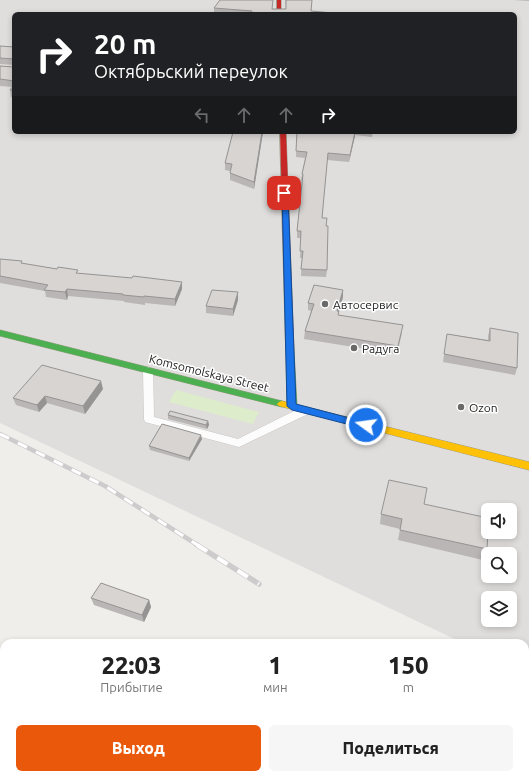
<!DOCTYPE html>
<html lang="ru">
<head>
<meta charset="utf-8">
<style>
	:root { --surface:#fff; --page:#f6f6f6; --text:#222; --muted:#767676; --accent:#ea580c }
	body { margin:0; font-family:Ubuntu,sans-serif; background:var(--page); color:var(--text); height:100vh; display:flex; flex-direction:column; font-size:15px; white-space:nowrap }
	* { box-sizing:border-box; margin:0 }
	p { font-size:13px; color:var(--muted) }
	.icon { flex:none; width:22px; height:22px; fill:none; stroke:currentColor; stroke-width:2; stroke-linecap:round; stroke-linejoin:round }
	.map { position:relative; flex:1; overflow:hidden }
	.details { position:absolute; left:0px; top:639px; width:529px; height:140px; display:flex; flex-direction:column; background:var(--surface); border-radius:12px 12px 0 0; box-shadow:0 2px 6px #0003 }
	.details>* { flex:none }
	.banner { position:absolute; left:12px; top:12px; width:505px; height:122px; border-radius:6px; box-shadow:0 2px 6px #0003; background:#202124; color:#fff; overflow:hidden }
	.fabs { position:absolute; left:481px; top:503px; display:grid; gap:8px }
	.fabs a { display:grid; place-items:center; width:36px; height:36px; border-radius:6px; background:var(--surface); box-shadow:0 2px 6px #0003; font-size:20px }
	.pin { position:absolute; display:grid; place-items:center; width:34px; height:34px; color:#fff; margin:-17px; border-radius:8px; box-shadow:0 2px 6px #0006 }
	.me { position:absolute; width:44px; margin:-22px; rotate:284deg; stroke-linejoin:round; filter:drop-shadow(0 0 3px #0008) }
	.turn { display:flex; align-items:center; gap:14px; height:84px; padding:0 16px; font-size:18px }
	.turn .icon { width:52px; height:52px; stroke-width:2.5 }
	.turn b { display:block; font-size:28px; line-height:34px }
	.lanes { display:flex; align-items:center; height:38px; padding:0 16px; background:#0003; justify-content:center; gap:20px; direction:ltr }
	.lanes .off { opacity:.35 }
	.eta { display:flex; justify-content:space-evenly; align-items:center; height:68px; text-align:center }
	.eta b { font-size:24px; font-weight:800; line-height:28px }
	.action { display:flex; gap:8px; margin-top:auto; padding:8px 16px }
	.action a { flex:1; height:46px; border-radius:6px; background:var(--accent); color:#fff; font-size:16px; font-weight:800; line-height:46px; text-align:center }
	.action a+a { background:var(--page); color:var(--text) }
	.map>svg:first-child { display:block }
</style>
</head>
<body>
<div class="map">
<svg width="529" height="779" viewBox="0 0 529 779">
	<rect width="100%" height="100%" fill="#f0eeeb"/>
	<path fill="#dfdedc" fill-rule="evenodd" d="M0 0H529V674L525 672V643H463L0 423ZM14 14H515V132H14ZM488 510H510V532H488ZM488 554H510V576H488ZM488 598H510V620H488Z"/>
	<polygon fill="#ddeccb" points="176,390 259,412 253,424 169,402"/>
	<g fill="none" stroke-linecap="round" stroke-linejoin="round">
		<g stroke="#c9c8c7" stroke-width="1">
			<polygon id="lane" points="148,367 153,370 154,417 238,439 302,407 310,407 311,410 310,413 239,447 145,422 144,419 143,370"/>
		</g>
		<g stroke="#999a82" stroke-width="1">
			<g id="fast">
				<polygon points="0,330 282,401 287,404 282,407 0,336"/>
				<polygon points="290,347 294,350 297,406 292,409 287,406 286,350"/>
			</g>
		</g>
		<g stroke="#999a82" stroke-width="1">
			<polygon id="slow" points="282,401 529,462 529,470 279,406 277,404 279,402"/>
		</g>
		<g stroke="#999a82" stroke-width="1">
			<g id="jam">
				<rect x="277" y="0" width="4" height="14"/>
				<polygon points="280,132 286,132 294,350 290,353 286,350"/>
			</g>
		</g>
		<use href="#lane" fill="#fdfcfc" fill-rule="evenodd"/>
		<use href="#fast" fill="#4caf50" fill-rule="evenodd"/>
		<use href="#slow" fill="#ffc107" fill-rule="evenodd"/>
		<use href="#jam" fill="#c62828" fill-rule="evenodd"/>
		<g stroke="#ccc" stroke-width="4.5">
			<polyline id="rail-far1" points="0,434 105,486 199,546"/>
		</g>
		<g stroke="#ccc" stroke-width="5.5">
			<g id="rail">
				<polyline points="197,545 259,584"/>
				<polyline points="0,661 4,662"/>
				<polyline points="0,688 4,689"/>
				<polyline points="248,775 260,779"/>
				<polyline points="342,775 354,779"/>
			</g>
		</g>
		<use href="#rail-far1" stroke="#fff" stroke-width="3" stroke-dasharray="10" stroke-linecap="butt"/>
		<use href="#rail" stroke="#fff" stroke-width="4" stroke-dasharray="12" stroke-linecap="butt"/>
	</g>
	<g fill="#b9b6b5">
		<polygon points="220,0 273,0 272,9 286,9 285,0 312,0 311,11 333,14 221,14 214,13 214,8"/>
		<polygon points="513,0 529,0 529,1"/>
		<polygon points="0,46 14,47 14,97 11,97 10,90 13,87 0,86 0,66 14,67 14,65 0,64"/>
		<polygon points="233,132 263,132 254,189 230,180 230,171 225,170 225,163"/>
		<polygon points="297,132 373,132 372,137 355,135 349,162 327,160 322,218 326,226 327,270 326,277 301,276 302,258 300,258 301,238 297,238 297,231 302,181 301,180 302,174 305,158 296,157"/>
		<polygon points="0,259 79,274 182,289 175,306 145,303 145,305 124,302 124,301 68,296 67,300 46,297 45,291 0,283"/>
		<polygon points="238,292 238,300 233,316 206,313 206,306"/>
		<polygon points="343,297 339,311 338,315 402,333 397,354 304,339 305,331 311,311 308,310 308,303"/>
		<polygon points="490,328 517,368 515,375 443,362 447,334 488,340 488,336"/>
		<polygon points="103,389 85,414 47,403 39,412 16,405 13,398"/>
		<polygon points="168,415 208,421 209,425 207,429 168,419"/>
		<polygon points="202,439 189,461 150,450 149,446"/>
		<polygon points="424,504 487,549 483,560 398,540 400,529 380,524 381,514"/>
		<polygon points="91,598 149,600 151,607 144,622 94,605"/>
	</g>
	<g fill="#969493">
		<polygon points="262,132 263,132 254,189 254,182"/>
		<polygon points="355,132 355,136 349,162 350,155"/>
		<polygon points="182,282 182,289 175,306 175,299"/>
		<polygon points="67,289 68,296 67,300 65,292"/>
		<polygon points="343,290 343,297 337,318 337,311"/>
		<polygon points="238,292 238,300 233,316 233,309"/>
		<polygon points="101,381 103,389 85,414 83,406"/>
		<polygon points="45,396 47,403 39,412 37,405"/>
		<polygon points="208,421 209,425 207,429 206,425"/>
		<polygon points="201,435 202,439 189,461 189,458"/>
		<polygon points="149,600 151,607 144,622 142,615"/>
	</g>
	<g fill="#d7d4d2" stroke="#969493">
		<polygon points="220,0 273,0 272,9 286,9 286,0 312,0 311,11 333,13 333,14 251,14 252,11 214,8"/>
		<polygon points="0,46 14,47 14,81 0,79 0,66 14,67 14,59 0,58"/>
		<polygon points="14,85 14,90 10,90"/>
		<polygon points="233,132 262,132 254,182 230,173 232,164 225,163"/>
		<polygon points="297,132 355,132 350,155 328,153 322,218 327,218 326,226 328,226 327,270 301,269 303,251 300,251 301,231 297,231 303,174 302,174 307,152 296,151"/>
		<polygon points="0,259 22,261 21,263 57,269 58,267 78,270 76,273 132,278 133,276 182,282 175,299 144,296 144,297 123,295 123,294 67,289 65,292 44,290 48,285 0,276"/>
		<polygon points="314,285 343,290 337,311 339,311 338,315 403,325 398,346 305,331 314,304 308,303"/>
		<polygon points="212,290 238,292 233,309 206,306"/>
		<polygon points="490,328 518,333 517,368 444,354 447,334 490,341"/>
		<polygon points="42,365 101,381 83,406 45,396 37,405 13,398"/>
		<polygon points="170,411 208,421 206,425 168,415"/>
		<polygon points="162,424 201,435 189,458 149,446"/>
		<polygon points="389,480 427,488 424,504 488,518 488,532 487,549 400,530 402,519 381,514"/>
		<polygon points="101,583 149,600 142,615 91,598"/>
	</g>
	<polygon fill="#1a73e8" stroke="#114b97" points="282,192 288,193 296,404 369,423 370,425 369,427 366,429 292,410 287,406"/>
	<g fill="#6a6968" stroke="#fff" stroke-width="1.5">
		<circle cx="325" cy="304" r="4"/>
		<circle cx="354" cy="348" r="4"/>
		<circle cx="461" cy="407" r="4"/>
	</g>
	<g text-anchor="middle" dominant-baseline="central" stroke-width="3" stroke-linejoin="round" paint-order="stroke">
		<g font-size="12" fill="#222" stroke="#fff" text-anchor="start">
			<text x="333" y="304">Автосервис</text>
			<text x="362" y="348">Радуга</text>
			<text x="469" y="407">Ozon</text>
		</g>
		<g font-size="12" fill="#222" stroke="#fff">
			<text transform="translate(209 373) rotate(14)">Komsomolskaya Street</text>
		</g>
	</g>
</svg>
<div class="fabs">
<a><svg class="icon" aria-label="sound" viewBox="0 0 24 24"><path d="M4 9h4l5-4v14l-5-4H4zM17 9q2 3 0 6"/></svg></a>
<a><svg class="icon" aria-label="search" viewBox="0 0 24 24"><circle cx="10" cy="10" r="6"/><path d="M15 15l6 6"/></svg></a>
<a><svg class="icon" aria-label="layers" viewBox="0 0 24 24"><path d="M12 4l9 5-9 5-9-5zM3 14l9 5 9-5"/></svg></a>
</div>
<div class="pin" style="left:284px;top:193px;background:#d93025"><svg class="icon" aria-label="arrive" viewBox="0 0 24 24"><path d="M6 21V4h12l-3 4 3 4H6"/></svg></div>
<svg class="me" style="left:366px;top:425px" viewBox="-20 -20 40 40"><circle r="17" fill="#1a73e8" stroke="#fff" stroke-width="3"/><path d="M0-11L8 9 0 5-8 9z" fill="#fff"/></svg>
<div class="banner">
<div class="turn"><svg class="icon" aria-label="right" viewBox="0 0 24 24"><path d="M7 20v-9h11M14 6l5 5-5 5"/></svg><div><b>20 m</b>Октябрьский переулок</div></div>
<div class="lanes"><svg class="icon off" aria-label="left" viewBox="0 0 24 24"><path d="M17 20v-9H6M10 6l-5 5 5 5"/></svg><svg class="icon off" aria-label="ahead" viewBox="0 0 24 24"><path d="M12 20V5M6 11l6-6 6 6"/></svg><svg class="icon off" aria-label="ahead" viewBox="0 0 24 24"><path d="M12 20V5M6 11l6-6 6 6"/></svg><svg class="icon" aria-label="right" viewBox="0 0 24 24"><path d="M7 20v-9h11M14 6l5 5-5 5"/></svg></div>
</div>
<section class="details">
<div class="eta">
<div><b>22:03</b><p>Прибытие</p></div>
<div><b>1</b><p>мин</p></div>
<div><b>150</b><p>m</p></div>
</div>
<div class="action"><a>Выход</a><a>Поделиться</a></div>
</section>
</div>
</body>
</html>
